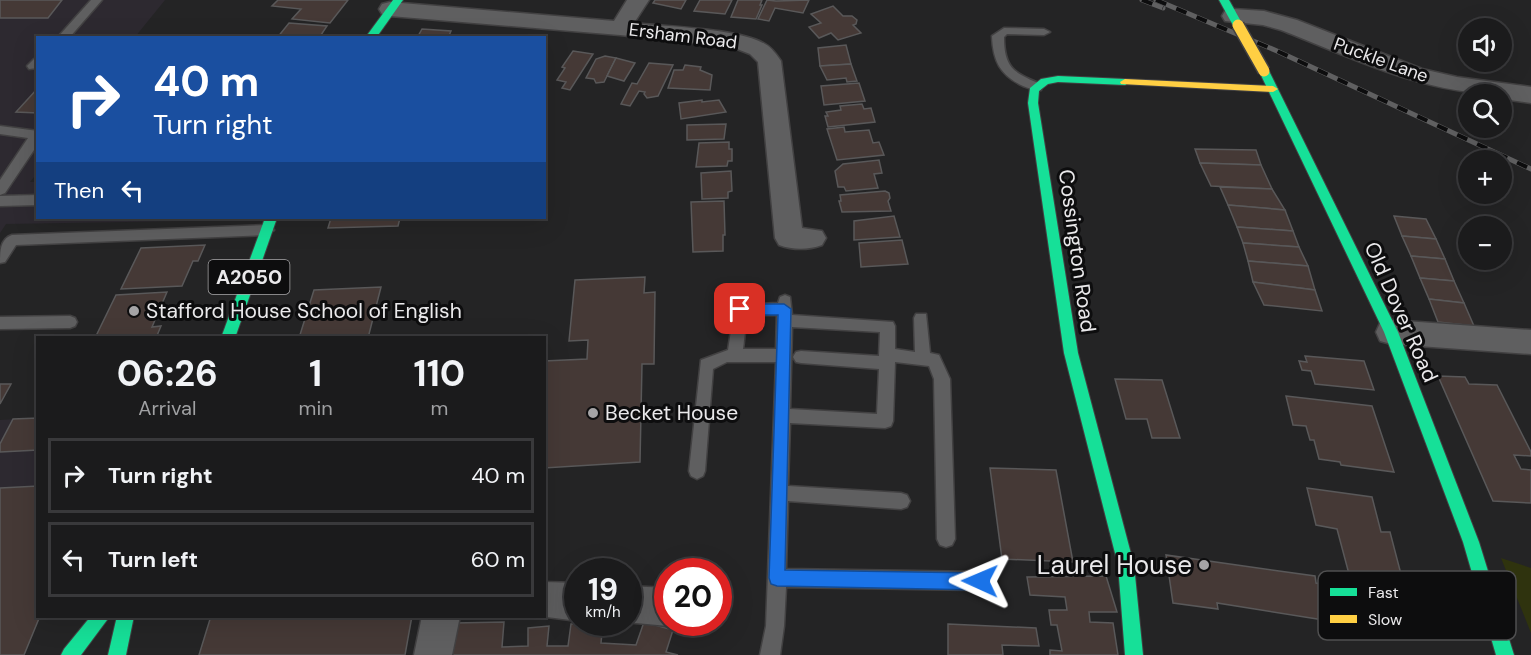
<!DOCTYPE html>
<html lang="en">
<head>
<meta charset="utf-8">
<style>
	:root { --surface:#1b1b1c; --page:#242425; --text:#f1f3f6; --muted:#a0a1a3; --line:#39393b }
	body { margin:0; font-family:"DM Sans",sans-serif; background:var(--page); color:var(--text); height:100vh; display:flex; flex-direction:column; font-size:22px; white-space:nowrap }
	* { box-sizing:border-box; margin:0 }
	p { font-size:20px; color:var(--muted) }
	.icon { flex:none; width:33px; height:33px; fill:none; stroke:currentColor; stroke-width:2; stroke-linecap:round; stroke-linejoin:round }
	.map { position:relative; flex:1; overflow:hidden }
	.side { position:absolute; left:36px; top:336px; width:510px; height:282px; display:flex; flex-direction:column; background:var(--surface); border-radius:0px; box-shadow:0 6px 24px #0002,0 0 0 2px var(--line) }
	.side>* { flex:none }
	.banner { position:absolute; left:36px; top:36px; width:510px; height:183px; border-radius:0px; box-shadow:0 6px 24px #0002,0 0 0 2px var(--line); background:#1a4fa0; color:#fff; overflow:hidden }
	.buttons { position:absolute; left:1458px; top:18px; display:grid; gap:12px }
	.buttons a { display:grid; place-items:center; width:54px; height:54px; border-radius:50%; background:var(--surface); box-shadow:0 6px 24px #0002,0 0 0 2px var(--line); font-size:30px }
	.speed { position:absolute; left:564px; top:558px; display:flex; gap:12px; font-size:30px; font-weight:700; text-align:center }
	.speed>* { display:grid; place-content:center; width:78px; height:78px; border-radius:50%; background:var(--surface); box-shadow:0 6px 24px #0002,0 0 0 2px var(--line); line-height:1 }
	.speed small { font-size:15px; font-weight:400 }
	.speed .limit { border:9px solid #d22; background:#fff; color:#111 }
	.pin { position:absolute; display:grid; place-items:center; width:51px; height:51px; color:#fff; margin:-26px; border-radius:12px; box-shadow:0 3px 9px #0006 }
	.me { position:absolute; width:66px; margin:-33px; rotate:271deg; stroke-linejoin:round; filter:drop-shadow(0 0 4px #0008) }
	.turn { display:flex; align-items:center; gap:21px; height:126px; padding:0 18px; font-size:27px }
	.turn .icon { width:78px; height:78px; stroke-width:2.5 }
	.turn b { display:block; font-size:42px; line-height:51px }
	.then { display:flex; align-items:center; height:57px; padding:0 18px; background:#0003; gap:12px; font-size:22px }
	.eta { display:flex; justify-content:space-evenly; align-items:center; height:102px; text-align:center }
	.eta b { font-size:36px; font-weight:700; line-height:42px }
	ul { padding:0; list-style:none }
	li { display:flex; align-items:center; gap:18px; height:75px; margin:0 12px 9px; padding:0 6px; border:3px solid var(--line); border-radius:0px }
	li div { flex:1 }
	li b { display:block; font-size:22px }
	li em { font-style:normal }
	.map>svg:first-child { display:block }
</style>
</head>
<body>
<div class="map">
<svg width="1531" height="655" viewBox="0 0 1531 655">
	<rect width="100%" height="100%" fill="#242425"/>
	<g fill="#2d2930">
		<polygon points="0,0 165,0 135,37 38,38 38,172 30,182 37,182 38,218 250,218 249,220 6,224 0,233"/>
		<polygon points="37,418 37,486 0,488 0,420"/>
	</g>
	<polygon fill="#2f330e" points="1501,558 1531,568 1531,633"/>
	<g fill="#453936" stroke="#595859" stroke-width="1.5">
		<polygon points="0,0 62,0 48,18 0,18"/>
		<polygon points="278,0 348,0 330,23 292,19 301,9 272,6"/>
		<polygon points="655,0 686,0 681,9 653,3"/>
		<polygon points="700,0 732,0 725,14 694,11"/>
		<polygon points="738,0 762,0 760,5 762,5 756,19 731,17"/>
		<polygon points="767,0 776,1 809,0 803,13 775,8 769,21 758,19"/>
		<polygon points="833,6 843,16 852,16 857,20 856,24 853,25 861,33 838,40 831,33 819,38 809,27 821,23 811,14"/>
		<polygon points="289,23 327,26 319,38 277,38"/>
		<polygon points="422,29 451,31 448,38 417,38"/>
		<polygon points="846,45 851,64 820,66 818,48"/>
		<polygon points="573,51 593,54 570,90 562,88 566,82 557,80 565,68 562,67"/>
		<polygon points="605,56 616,58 604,82 596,83 594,79 586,78 596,59"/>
		<polygon points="616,58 635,63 624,81 607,76"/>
		<polygon points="649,63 673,65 658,96 647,98 644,94 645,92 639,91 630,106 621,104 632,83 637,84"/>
		<polygon points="851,64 857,81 847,82 846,78 827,80 820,66"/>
		<polygon points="685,65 701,67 700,70 712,75 710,90 668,88 674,70 683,70"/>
		<polygon points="859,83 865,101 824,105 821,86"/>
		<polygon points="38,88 38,113 16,112"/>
		<polygon points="702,100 702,102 719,100 726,112 681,119 679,103"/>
		<polygon points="862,104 864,109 871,108 875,122 828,127 825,116 828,116 826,112 841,110 840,106"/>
		<polygon points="726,124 724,139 687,140 687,125"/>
		<polygon points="844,127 845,132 869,130 873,143 879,142 884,155 837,160 827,129"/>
		<polygon points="729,142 729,149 732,149 732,161 728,161 727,166 696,167 699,143"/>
		<polygon points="1195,149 1256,150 1261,165 1200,163"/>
		<polygon points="879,160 882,173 874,174 878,188 846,191 844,187 838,187 835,171 843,164"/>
		<polygon points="1200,163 1261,165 1272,189 1211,186"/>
		<polygon points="731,171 732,191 728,192 728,198 702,199 701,173"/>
		<polygon points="1220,187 1272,189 1285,210 1228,205"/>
		<polygon points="885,191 889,193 890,198 888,201 891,211 842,212 839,201 841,201 840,195"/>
		<polygon points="724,201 725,235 723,235 723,251 693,252 691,202"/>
		<polygon points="1228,205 1285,210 1293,231 1237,227"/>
		<polygon points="894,216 900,237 854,240 854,221"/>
		<polygon points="1394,216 1426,219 1436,239 1402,236"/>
		<polygon points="331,218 400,218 398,226 328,228"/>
		<polygon points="1237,227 1293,231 1299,247 1243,243"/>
		<polygon points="1402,236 1436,239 1445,259 1411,256"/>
		<polygon points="902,240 908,264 861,267 859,243"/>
		<polygon points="1243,243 1299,247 1308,266 1248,261"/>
		<polygon points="205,245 198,261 193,261 182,286 121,289 141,248"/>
		<polygon points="1411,256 1445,259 1454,281 1420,278"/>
		<polygon points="1248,261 1308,266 1315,290 1253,282"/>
		<polygon points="645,277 644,293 655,292 654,364 642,364 640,462 544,468 544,361 587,359 588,340 569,341 575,280"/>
		<polygon points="1420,278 1454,281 1464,303 1429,299"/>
		<polygon points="1253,282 1315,290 1322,311 1264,305"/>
		<polygon points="381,287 368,338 299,338 314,290"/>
		<polygon points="167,292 152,327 161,326 156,338 95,338 116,295"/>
		<polygon points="1429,299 1464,303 1474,326 1438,322"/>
		<polygon points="1305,356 1364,361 1374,390 1315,384 1311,371 1302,370 1299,361 1307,362"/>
		<polygon points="1438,376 1465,377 1469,384 1497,385 1531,452 1531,456 1514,455 1521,469 1531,470 1531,503 1493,501"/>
		<polygon points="1115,379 1162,380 1180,438 1152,438 1147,419 1126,419"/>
		<polygon points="0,384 11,384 0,404"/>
		<polygon points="1286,396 1372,406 1394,472 1341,465 1340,462 1319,459 1314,440 1310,440 1306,426 1293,425"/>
		<polygon points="38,418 38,450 0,452 0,444 13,419"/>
		<polygon points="990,468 1056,470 1073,562 1002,559"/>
		<polygon points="38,486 38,616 40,616 24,655 0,655 0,488"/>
		<polygon points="1307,488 1372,497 1381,532 1390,532 1408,601 1404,600 1412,634 1217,603 1218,609 1173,603 1166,555 1315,576 1316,583 1353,589 1337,529 1316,525"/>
		<polygon points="1106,576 1117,612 1089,612 1090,622 1113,623 1118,655 1050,655 1050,650 1062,651 1057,625 1051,625 1049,610 1067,610 1065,597 1030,595 1027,577"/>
		<polygon points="211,616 412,616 405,655 199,655"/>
		<polygon points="504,622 502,647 528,646 528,628 549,626 547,646 568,646 571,624 603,623 601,643 636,645 644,622 673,630 666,652 678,655 449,655 455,623"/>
		<polygon points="948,624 1036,628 1039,646 1002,645 1003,655 948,655"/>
	</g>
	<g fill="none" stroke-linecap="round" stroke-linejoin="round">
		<g stroke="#424142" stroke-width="3">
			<g id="lane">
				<polygon points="91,0 102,0 69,38 57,38"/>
				<path d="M1004 28 1044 29 1050 32 1044 35 1007 34 1004 37C1004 68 1014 73 1041 84V90C1034 91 1029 88 1023 86 1000 75 993 61 992 36Z"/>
				<polygon points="34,59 38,59 38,68 29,69 27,66"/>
				<polygon points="0,126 38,131 38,144 5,193 0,195 0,180 28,138 0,134"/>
				<polygon points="38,195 38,205 0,206 0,196"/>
				<path d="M267 225 274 230 267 235 16 245 5 262 0 263C0 252 0 239 12 235Z"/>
				<path d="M785 295 790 297 792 315 893 322 895 326V349L915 352 914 318 916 314H926L930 353 939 355 950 379 955 539 952 545 946 547 940 545 937 539 934 379 929 366 895 362 893 421 891 426 885 428 790 423 788 486 901 493 907 495 910 501 907 507 901 509 788 501 786 569 980 572 986 575 989 581 986 587 980 590 786 587 784 626 780 655H760L766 626 776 362H727L713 369 705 471 703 476 697 479 691 476 689 471 701 360 728 350 735 305 778 303 780 297ZM747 315H777L776 349H743ZM792 327 880 332 879 356 801 351 796 352 793 357 796 362 801 363 879 369 877 414 790 409Z"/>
				<polygon points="70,316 75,318 77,322 75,326 70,328 0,329 0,317"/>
			</g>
		</g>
		<g stroke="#424142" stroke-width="3">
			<g id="street">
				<path d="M627 0H649L634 23C667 27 738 28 765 44 771 47 777 55 781 61L802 228 822 231 826 238 822 245C808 250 793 250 779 245L775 238 758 62 750 54 732 47 620 35 390 16 382 14 379 9 382 4 390 2 614 21Z"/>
				<path d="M1233 9 1264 11 1297 20 1422 69 1457 77 1531 87V103L1502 99V94C1423 94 1353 58 1281 30L1263 25 1225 21 1222 16 1225 11Z"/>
				<polygon points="1391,320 1531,330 1531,354 1391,344 1380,341 1376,332 1380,323"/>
				<polygon points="544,582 578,583 578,621 539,616 544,616"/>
				<polygon points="628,586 668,588 668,622 676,622 668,626 625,622 628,622"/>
				<polygon points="422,616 460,616 452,655 414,655"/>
			</g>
		</g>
		<g stroke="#424142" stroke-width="2">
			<g id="fast">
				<polygon points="393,0 403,0 376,38 365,38"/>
				<polygon points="1219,0 1229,0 1243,25 1242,27 1234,27"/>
				<polygon points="1264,68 1269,71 1398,332 1479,542 1514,655 1496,655 1463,542 1384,332 1259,71"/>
				<polygon points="1058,76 1125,79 1130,82 1125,85 1058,82 1048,84 1039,91 1038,103 1078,353 1134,565 1143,655 1125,655 1118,565 1064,353 1028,103 1030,88 1041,79"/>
				<polygon points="265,218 277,218 235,338 221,338"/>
				<polygon points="91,616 110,616 81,655 61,655 64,649"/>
				<polygon points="117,616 134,616 126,655 108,655"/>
			</g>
		</g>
		<g stroke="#424142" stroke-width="2">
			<polygon id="slow" points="1125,79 1273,86 1278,89 1273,92 1121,84 1120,82"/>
		</g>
		<use href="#lane" fill="#5f5f60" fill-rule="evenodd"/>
		<use href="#street" fill="#5f5f60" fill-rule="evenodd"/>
		<use href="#fast" fill="#16e098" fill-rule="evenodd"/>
		<use href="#slow" fill="#ffcf43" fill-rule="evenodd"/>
		<g stroke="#606061" stroke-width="5">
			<g id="rail">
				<polyline points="1142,0 1163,8"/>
				<polyline points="1156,0 1277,51 1531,169"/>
			</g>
		</g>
		<use href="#rail" stroke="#0d0d0e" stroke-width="4" stroke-dasharray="11" stroke-linecap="butt"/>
		<g stroke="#424142" stroke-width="14" stroke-linecap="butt">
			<polyline id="slow-bridge" points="1238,25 1264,71"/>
		</g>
		<use href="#slow-bridge" stroke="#ffcf43" stroke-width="11"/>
	</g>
	<polygon fill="#1a73e8" stroke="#114b97" stroke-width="1.5" points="740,304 784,304 791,309 785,570 980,573 986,576 988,581 986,587 980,590 777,586 771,584 769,578 778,315 740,315 733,309"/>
	<g fill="#a5a4a6" stroke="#0d0d0e" stroke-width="2">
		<circle cx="134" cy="311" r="6"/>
		<circle cx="593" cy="413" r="6"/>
		<circle cx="1204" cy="565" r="6"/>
	</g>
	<g text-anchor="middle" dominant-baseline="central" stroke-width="6" stroke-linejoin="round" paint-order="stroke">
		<g font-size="18" fill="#eae9eb" stroke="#0d0d0e">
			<text transform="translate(683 36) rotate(7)">Ersham Road</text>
			<text transform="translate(1381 60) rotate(20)">Puckle Lane</text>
		</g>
		<rect fill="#0d0d0e" stroke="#a8a7a9" stroke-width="1.5" x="208.5" y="260" width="81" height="34" rx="4.5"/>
		<g font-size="20" font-weight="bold" fill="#eae9eb">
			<text x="249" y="277">A2050</text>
		</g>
		<g font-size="21" fill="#eae9eb" stroke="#0d0d0e">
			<text transform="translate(1077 251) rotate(82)">Cossington Road</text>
			<text transform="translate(1401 312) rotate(66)">Old Dover Road</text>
		</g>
		<g font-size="21" fill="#eae9eb" stroke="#0d0d0e" text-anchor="start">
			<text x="146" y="311">Stafford House School of English</text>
			<text x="605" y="413">Becket House</text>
		</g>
		<g font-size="26" fill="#eae9eb" stroke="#0d0d0e" text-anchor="end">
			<text x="1192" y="565">Laurel House</text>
		</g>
	</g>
	<rect x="1318" y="571" width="198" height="69" rx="9" fill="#0d0d0e" stroke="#4f4f50" stroke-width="1.5"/>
	<rect x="1330" y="588" width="27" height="8" fill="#16e098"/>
	<rect x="1330" y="615" width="27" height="8" fill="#ffcf43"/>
	<g font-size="16" fill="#eae9eb">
		<text x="1368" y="598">Fast</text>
		<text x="1368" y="625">Slow</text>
	</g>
</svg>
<div class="buttons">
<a><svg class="icon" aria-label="sound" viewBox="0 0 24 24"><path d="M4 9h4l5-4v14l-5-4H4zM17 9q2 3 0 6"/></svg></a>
<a><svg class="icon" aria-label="search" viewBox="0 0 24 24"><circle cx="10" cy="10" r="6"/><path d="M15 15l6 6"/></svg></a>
<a>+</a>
<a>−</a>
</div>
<div class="speed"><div>19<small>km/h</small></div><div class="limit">20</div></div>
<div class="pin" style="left:740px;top:309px;background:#d93025"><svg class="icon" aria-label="arrive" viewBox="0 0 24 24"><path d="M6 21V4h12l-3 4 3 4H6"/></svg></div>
<svg class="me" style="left:980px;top:581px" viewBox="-20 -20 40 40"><path d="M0-17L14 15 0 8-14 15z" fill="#1a73e8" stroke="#fff" stroke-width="4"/></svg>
<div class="banner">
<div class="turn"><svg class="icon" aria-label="right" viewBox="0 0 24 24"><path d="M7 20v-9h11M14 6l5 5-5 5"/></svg><div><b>40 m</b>Turn right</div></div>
<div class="then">Then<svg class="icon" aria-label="left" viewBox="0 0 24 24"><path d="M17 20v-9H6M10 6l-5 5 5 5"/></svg></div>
</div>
<section class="side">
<div class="eta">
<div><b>06:26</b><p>Arrival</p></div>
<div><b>1</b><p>min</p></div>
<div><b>110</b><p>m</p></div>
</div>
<ul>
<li><svg class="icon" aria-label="right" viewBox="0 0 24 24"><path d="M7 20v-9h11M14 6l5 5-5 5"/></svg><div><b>Turn right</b></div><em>40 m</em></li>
<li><svg class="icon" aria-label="left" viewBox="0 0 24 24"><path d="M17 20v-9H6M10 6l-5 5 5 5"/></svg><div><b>Turn left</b></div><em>60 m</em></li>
</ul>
</section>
</div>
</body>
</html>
